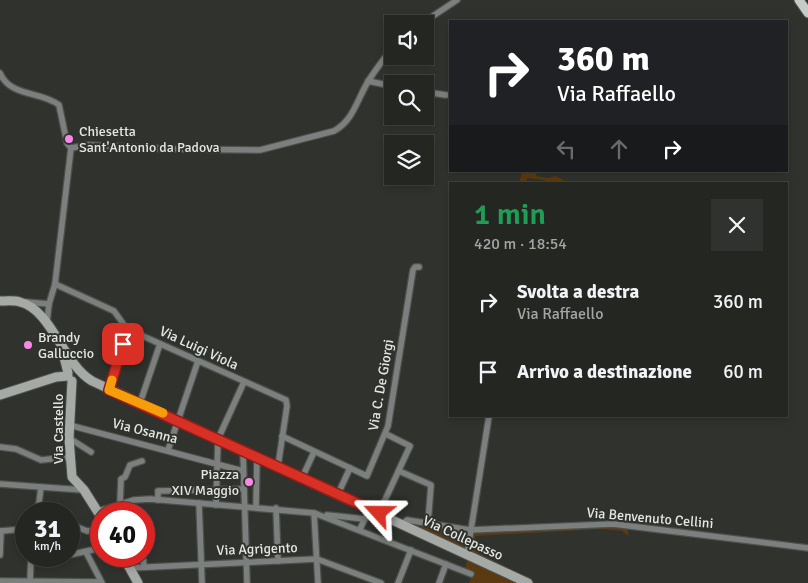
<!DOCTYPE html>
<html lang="it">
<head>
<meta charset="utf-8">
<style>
	:root { --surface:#242622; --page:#30322f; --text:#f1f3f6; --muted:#a3a5a5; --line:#414340 }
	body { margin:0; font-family:Signika,sans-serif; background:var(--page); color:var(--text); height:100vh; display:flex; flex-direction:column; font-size:19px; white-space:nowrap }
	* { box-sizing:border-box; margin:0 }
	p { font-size:16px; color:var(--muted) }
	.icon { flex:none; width:28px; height:28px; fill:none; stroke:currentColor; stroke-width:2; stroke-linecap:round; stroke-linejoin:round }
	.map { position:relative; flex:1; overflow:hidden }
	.drawer { position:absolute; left:449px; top:182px; width:339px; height:235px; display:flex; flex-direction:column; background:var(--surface); border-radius:0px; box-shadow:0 2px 8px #0003,0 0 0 1px var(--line) }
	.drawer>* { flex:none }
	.banner { position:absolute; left:449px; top:20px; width:339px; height:152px; border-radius:0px; box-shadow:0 2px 8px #0003,0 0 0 1px var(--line); background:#202124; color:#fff; overflow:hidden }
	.fabs { position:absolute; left:384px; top:15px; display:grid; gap:10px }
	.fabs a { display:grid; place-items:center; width:50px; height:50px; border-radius:0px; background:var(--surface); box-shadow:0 2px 8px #0003,0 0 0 1px var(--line); font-size:25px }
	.speed { position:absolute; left:15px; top:502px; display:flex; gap:10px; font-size:25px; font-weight:700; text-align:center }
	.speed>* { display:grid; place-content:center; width:65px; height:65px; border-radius:50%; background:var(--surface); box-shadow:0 2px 8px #0003,0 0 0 1px var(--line); line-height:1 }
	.speed small { font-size:12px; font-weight:400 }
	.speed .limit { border:8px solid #d22; background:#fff; color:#111 }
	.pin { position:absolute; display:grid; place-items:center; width:42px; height:42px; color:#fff; margin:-21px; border-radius:10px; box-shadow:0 2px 8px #0006 }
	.me { position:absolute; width:55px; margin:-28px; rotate:294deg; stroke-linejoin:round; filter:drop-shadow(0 0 4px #0008) }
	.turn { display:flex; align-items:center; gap:18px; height:105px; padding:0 25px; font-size:22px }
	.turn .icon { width:65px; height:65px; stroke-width:2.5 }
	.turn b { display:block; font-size:35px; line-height:42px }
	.lanes { display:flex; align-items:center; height:48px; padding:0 25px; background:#0003; justify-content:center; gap:25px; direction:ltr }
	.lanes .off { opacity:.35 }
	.round { display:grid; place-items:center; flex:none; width:52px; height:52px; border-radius:0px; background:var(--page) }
	.head { display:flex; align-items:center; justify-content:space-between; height:85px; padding:0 25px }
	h1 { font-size:30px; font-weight:600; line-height:38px; color:#1e9e55 }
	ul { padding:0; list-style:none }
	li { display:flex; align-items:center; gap:15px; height:70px; padding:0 25px }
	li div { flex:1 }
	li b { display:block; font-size:19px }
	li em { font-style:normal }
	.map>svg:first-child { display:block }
</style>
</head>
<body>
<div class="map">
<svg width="808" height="583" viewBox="0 0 808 583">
	<rect width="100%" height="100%" fill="#30322d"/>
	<g fill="#5b3a12">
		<polygon points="522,171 537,171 536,176 548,178 556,176 571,184 545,184 545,180 527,178 525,184 519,184"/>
		<polygon points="417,526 464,532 466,534 464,548 415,527"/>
		<polygon points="604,526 628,528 628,536 622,531 602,529 475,536 478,553 538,583 471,553 473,535 475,532"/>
		<polygon points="468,558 516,581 516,583 469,583 473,573 465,568"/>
	</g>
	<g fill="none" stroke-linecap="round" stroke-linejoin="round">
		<g stroke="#4d4f4a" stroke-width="8">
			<g id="street">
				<polyline points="421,24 457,0"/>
				<path d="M0 73C10 97 41 91 59 105L67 143 71 148"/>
				<polyline points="368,81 392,86"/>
				<polyline points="425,92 446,95"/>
				<polyline points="55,284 114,311 127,329 286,400 287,406 278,466"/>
				<polyline points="26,302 49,304"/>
				<path d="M47 322 49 304 55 284 71 148 88 145 170 149 260 150 334 131C354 120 357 99 369 80 376 69 384 59 392 48"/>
				<polyline points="109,390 127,329"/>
				<polyline points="140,403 160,344"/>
				<polyline points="69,425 243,471"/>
				<polyline points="282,436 367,476 388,426 413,270 415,267 419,267"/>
				<polyline points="69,438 91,452"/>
				<polyline points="0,447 16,449 41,460 70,457"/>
				<polyline points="168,450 198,361"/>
				<polyline points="243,451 247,583"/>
				<polyline points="399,471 431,485 428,523"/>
				<polyline points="302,478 314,452"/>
				<polyline points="0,484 83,490"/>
				<polyline points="338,494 350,468"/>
				<polyline points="158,500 158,491 243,489"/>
				<polyline points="199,503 202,583"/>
				<polyline points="120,504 121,479 125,477 130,465 142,461"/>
				<polyline points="216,505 218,439 244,382"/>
				<polyline points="256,507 257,457"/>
				<polyline points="276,508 278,561"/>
				<polyline points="98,511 134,500 150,499 314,513 471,574"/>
				<polyline points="379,513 410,446 386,434"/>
				<polyline points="33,514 39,503 41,487"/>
				<polyline points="317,514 314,513 318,583"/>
				<polyline points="327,515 365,519"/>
				<polyline points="401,525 407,520 470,530 613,524 808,548"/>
				<polyline points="360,529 370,508"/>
				<polyline points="0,531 26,529"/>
				<polyline points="69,531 77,527 87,531 101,529"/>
				<polyline points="86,552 102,583"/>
				<polyline points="0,555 1,531"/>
				<polyline points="69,555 101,548"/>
				<polyline points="467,555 489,416"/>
				<polyline points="143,556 144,567"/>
				<polyline points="31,557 45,556"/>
				<polyline points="129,568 317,559 381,583"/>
				<polyline points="0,581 101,582"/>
				<polyline points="30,583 31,556"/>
				<polyline points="398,583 411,550"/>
				<polyline points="439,583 446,564"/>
			</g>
		</g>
		<g stroke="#4d4f4a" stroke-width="11">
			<g id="secondary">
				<path d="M0 301C6 301 14 300 20 302 52 310 63 364 92 381L528 583"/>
				<polyline points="63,353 68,373"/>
				<polyline points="72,381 69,438 72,477 84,490 101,517"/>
				<polyline points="0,395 56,377 68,376"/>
				<polyline points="123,556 138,583"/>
			</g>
		</g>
		<g stroke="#4d4f4a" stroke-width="11">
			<polyline id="primary" points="799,0 808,13"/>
		</g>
		<use href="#street" stroke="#7b7f7d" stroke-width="5.5"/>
		<use href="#secondary" stroke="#a5aaa7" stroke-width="9"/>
		<use href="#primary" stroke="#c5ccc8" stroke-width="9"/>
	</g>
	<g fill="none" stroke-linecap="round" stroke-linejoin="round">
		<g stroke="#8d1f18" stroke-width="12">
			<polyline id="route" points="123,344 109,390 379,513"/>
		</g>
		<use href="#route" stroke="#d93025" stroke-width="9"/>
		<polyline stroke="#f59e0b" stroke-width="9" points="112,380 109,390 163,413"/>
	</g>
	<g fill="#fa87e8" stroke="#30322d" stroke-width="2">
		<circle cx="69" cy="139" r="5"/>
		<circle cx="28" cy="345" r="5"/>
		<circle cx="249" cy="482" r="5"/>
	</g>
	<g text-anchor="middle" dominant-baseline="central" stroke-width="4" stroke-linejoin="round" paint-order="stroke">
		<g font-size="14" fill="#e4e6e2" stroke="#30322d" text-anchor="start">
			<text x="79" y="131">Chiesetta<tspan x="79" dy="16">Sant'Antonio da Padova</tspan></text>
			<text x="38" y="337">Brandy<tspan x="38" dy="16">Galluccio</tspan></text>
			<text x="239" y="474" text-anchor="end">Piazza<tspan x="239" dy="16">XIV Maggio</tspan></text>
		</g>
		<g font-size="14" fill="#e4e6e2" stroke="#30322d">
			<text transform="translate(199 348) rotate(25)">Via Luigi Viola</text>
			<text transform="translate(381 385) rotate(-80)">Via C. De Giorgi</text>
			<text transform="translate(58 429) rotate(-90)">Via Castello</text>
			<text transform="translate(145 431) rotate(14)">Via Osanna</text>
			<text transform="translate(650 518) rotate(5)">Via Benvenuto Cellini</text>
			<text transform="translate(463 538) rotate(25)">Via Collepasso</text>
			<text transform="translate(257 549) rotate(-2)">Via Agrigento</text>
		</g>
	</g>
</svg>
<div class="fabs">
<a><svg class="icon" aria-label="sound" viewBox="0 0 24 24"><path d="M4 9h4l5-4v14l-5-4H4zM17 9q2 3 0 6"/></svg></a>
<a><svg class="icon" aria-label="search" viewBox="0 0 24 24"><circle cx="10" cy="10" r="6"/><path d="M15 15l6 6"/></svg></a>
<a><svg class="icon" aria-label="layers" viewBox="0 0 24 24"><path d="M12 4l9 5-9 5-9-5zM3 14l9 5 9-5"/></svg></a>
</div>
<div class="speed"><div>31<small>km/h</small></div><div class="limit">40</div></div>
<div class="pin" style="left:123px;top:344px;background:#d93025"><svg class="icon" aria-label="arrive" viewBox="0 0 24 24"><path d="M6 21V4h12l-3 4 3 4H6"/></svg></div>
<svg class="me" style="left:379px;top:513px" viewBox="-20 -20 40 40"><path d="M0-17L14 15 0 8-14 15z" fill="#d93025" stroke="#fff" stroke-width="4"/></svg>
<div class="banner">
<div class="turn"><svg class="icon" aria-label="right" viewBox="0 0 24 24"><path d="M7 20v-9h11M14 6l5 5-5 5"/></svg><div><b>360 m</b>Via Raffaello</div></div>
<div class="lanes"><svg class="icon off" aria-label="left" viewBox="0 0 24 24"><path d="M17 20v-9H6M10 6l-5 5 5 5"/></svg><svg class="icon off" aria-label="ahead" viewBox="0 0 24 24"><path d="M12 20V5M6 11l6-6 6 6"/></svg><svg class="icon" aria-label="right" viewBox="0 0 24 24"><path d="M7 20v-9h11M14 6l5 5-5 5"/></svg></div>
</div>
<section class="drawer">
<div class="head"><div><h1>1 min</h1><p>420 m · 18:54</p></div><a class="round"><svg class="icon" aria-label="close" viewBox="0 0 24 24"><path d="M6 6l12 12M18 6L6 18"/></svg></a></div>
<ul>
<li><svg class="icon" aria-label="right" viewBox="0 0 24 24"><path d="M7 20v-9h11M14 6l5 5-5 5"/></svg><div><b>Svolta a destra</b><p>Via Raffaello</p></div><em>360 m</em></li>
<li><svg class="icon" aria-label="arrive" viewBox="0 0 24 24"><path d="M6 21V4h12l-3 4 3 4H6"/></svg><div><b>Arrivo a destinazione</b></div><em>60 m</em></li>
</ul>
</section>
</div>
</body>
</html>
